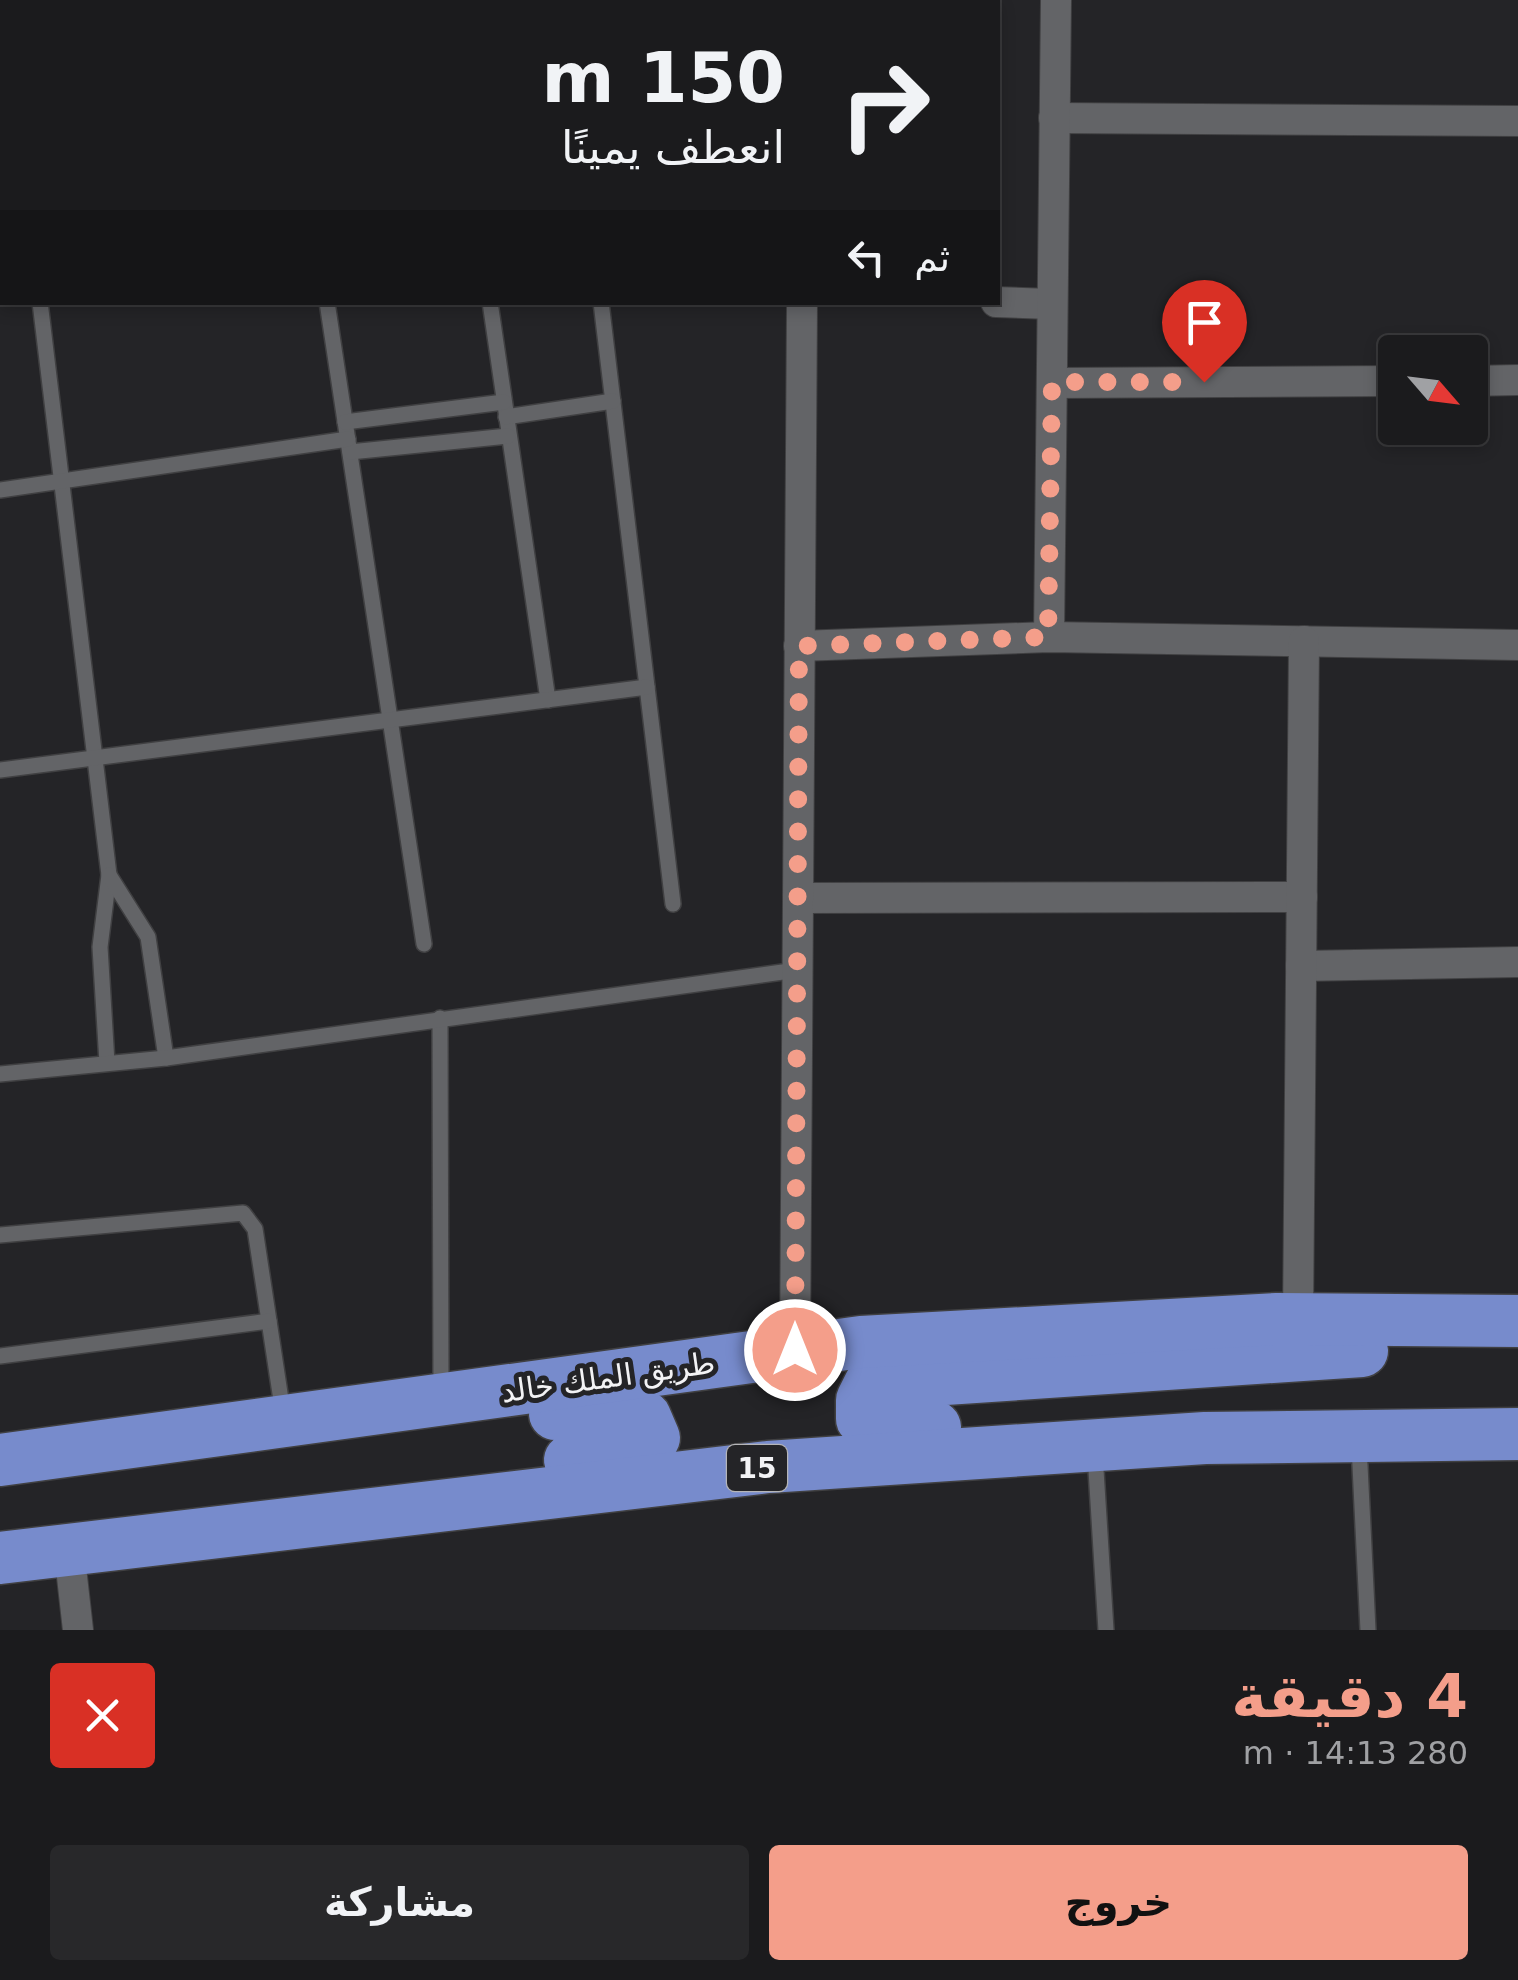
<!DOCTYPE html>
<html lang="ar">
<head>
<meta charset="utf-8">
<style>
	:root { --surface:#1b1b1d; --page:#28282a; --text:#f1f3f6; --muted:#a0a1a4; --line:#39393b; --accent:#f49e8a }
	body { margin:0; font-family:"DejaVu Sans","Noto Naskh Arabic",sans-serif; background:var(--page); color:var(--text); direction:rtl; height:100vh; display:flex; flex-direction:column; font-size:38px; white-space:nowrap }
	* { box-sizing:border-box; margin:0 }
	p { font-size:32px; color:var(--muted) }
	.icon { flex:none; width:55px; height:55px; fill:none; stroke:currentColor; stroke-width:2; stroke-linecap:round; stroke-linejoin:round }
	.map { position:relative; height:1630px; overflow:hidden; direction:ltr }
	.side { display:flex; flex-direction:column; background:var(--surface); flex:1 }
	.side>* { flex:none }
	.hud { position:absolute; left:0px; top:0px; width:1000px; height:305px; box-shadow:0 5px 15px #0003,0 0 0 2px var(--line); direction:rtl; background:#1b1b1d; color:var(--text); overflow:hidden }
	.needle { width:65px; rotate:118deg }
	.buttons { position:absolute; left:1378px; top:335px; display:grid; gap:20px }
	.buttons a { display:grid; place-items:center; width:110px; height:110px; border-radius:10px; background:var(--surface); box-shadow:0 5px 15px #0003,0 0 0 2px var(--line); font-size:50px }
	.pin { position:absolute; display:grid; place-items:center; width:85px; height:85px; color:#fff; margin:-102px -42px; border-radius:50% 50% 50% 0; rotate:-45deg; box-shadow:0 0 10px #0007 }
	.pin .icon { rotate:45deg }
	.me { position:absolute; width:110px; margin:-55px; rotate:0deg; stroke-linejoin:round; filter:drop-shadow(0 0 8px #0008) }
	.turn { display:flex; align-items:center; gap:35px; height:210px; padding:0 50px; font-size:45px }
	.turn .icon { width:130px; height:130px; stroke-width:2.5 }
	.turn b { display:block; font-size:70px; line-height:85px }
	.then { display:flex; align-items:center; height:95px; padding:0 50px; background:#0003; gap:20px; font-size:38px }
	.round { display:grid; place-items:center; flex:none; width:105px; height:105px; border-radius:10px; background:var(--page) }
	.head { display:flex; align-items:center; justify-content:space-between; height:170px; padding:0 50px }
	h1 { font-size:60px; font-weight:800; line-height:75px; color:var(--accent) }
	.cta { display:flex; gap:20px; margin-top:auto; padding:20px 50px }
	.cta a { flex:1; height:115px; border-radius:10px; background:var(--accent); color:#111; font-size:40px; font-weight:800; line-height:115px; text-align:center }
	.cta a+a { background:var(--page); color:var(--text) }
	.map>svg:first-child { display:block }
</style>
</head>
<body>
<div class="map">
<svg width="1518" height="1630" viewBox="0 0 1518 1630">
	<rect width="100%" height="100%" fill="#242427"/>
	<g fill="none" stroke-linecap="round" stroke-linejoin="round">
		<g stroke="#404042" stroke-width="18">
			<g id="lane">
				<polyline points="12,0 13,2"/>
				<polyline points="282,0 283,2"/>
				<polyline points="445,0 446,2"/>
				<polyline points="565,0 566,2"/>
				<polyline points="0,167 2,166"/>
				<polyline points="0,235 2,235"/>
				<polyline points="40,302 109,875 100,947 107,1063"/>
				<polyline points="327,302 424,944"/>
				<polyline points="490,302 548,700"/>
				<polyline points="601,302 673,904"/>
				<polyline points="506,417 613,401"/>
				<polyline points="345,422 504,402"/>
				<polyline points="350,452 508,436"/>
				<polyline points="0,490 348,439"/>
				<polyline points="0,770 647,687"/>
				<polyline points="109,875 148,937 166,1058"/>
				<polyline points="440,1018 441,1389"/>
				<polyline points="0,1074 166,1058 797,970"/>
				<polyline points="0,1235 243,1213 255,1229 283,1413"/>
				<polyline points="0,1356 269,1321"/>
				<polyline points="1359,1445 1368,1630"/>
				<polyline points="1095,1454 1106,1630"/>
			</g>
		</g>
		<g stroke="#404042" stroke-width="32">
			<g id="street">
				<polyline points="801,0 801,2"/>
				<polyline points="1054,118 1518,121"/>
				<polyline points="996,302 1051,304"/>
				<polyline points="1470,381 1518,380"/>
				<polyline points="1052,383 1395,381"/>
				<polyline points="1049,637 1056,0"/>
				<polyline points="799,646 1049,637 1518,645"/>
				<polyline points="798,898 1302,897"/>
				<polyline points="1301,966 1518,962"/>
				<polyline points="1298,1319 1304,641"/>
				<polyline points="795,1351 802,302"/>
				<polyline points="69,1550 78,1630"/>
			</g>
		</g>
		<g stroke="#404042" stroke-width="55">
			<g id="highway">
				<polyline points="555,1414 617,1409 645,1417 654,1438 624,1454 570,1460"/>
				<polyline points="935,1427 874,1430 862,1419 862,1400 870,1384 1362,1351"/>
				<polyline points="0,1460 861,1342 1277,1319 1518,1321"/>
				<polyline points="0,1558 768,1467 1205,1438 1518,1434"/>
			</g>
		</g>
		<use href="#lane" stroke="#636467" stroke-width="15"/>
		<use href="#street" stroke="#636467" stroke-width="30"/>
		<use href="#highway" stroke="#778bcc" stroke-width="52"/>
	</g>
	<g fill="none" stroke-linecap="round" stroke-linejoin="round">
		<polyline stroke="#f49e8a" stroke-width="18" stroke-dasharray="0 32.4" points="795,1350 799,646 1048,637 1052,382 1204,382"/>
	</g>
	<g text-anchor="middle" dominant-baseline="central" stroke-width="10" stroke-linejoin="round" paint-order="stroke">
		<rect fill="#242427" stroke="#b5b5b7" stroke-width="2.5" x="727" y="1445" width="60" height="46" rx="8"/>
		<g font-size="28" font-weight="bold" fill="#f3f3f5">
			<text x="757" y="1468">15</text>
		</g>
		<g font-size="30" fill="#f3f3f5" stroke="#242427">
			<text transform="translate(608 1377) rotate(-8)">طريق الملك خالد</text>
		</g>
	</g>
</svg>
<div class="buttons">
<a><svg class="needle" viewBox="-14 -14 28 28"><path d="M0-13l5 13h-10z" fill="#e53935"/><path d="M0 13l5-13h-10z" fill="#a0a1a4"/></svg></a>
</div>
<div class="pin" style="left:1204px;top:382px;background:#d93025"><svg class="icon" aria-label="arrive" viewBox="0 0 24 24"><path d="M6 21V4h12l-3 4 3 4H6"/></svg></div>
<svg class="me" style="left:795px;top:1350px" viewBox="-20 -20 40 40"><circle r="17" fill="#f49e8a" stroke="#fff" stroke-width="3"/><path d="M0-11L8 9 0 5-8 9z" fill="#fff"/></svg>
<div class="hud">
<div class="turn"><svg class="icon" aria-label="right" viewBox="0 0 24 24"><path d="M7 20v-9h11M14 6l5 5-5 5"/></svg><div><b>150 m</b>انعطف يمينًا</div></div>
<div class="then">ثم<svg class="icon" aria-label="left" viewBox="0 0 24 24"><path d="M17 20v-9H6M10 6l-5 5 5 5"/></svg></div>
</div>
</div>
<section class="side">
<div class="head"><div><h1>4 دقيقة</h1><p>280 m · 14:13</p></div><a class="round" style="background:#d93025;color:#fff"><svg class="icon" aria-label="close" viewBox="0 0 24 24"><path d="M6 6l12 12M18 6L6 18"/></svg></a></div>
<div class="cta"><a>خروج</a><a>مشاركة</a></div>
</section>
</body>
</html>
